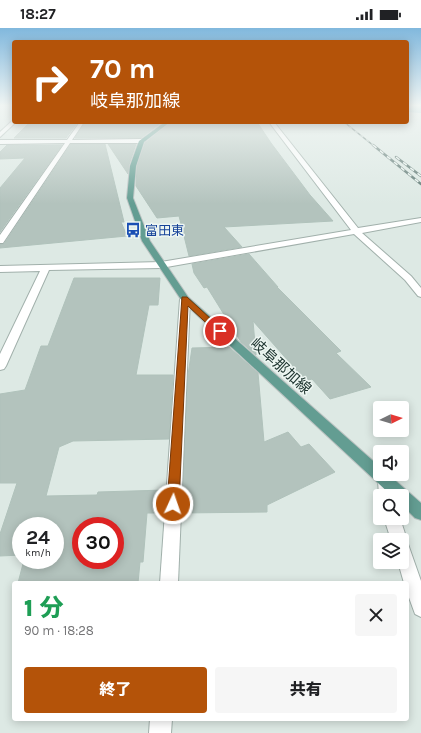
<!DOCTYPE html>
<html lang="ja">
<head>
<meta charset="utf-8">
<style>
	:root { --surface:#fff; --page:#f6f6f6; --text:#202124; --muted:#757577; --accent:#b45309 }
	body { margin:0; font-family:Karla,"Noto Sans JP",sans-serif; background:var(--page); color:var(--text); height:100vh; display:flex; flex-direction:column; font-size:15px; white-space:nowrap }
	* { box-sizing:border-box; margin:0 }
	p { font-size:13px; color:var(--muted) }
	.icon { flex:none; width:22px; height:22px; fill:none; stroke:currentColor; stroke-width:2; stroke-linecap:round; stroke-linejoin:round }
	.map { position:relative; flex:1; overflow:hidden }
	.side { position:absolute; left:12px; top:553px; width:397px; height:140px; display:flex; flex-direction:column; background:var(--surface); border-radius:4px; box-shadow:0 2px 10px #0003 }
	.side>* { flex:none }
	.hud { position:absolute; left:12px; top:12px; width:397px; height:84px; border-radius:4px; box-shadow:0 2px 10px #0003; background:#b45309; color:#fff; overflow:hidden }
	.needle { width:26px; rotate:85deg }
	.buttons { position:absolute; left:373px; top:373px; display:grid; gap:8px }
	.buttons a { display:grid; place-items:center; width:36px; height:36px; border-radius:4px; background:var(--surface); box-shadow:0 2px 10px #0003; font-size:20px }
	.speed { position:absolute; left:12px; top:489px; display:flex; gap:8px; font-size:20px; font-weight:700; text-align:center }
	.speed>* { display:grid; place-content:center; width:52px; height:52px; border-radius:50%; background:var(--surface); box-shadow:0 2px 10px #0003; line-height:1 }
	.speed small { font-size:10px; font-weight:400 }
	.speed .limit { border:6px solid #d22; background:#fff; color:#111 }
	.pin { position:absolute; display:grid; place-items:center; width:34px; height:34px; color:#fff; margin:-17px; border:2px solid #fff; border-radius:50%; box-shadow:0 1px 4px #0007 }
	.me { position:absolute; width:44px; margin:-22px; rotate:3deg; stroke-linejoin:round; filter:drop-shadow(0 0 3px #0008) }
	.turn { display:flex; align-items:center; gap:14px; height:84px; padding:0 12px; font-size:18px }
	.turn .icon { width:52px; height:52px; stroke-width:2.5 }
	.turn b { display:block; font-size:28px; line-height:34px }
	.round { display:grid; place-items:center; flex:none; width:42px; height:42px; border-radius:4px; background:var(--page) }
	.summary { display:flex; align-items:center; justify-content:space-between; height:68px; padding:0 12px }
	h1 { font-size:24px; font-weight:800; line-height:30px; color:#1e9e55 }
	.action { display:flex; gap:8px; margin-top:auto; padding:8px 12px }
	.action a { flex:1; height:46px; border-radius:4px; background:var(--accent); color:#fff; font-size:16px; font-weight:800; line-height:46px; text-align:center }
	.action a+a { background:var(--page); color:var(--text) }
	.status { display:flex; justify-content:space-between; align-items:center; height:28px; padding:0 20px; background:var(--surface); direction:ltr }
	.status svg { height:11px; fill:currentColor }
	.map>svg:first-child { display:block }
</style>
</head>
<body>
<div class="status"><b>18:27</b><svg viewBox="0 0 49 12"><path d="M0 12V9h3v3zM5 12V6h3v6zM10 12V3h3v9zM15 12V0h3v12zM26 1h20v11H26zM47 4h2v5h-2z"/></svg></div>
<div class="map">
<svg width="421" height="705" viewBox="0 0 421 705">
	<rect width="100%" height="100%" fill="#dde9e4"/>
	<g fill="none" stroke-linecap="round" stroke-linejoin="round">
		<polygon fill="#86becd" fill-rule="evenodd" points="407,77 421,77 421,85 407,84"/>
	</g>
	<g fill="#b3c3bd" stroke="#b0c2bb" fill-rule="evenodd">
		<polygon points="30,94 78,94 66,110 14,110"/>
		<polygon points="85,94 162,94 141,110 75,110"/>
		<polygon points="171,94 257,94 271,115 310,167 333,193 224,199 242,219 189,228 179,188 157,190 136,158 137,138 145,115"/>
		<polygon points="71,116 105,116 124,194 121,194 127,208 0,220 0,216 4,216"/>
		<polygon points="108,116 136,116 129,137 128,146"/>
		<polygon points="7,117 62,117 0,204 0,160 25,130 0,131 0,124"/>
		<polygon points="249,226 278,259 277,259 341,323 336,325 371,359 330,371 312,351 306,353 253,293 256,327 241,314 207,259 204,260 194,245 192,236"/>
		<path d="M74 250H160L158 277H149L136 347H173L169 411 73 413 59 419 46 468 97 467 98 464 165 462 163 485H147L143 534H140L138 555H18L24 532H55V498H21V527L0 528V506L17 455H0V366L25 362 41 318H48ZM81 498H115V532H81Z"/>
		<polygon points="229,319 258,345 264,414 288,404 301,419 309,416 335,444 267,477 267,484 182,485 188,347 192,320"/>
	</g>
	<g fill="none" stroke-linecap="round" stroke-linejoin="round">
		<g stroke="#a1b0ab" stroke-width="2">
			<g id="minor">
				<polygon points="12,93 16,94 0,109 0,104"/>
				<polygon points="80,94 84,94 72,112 142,111 145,113 142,115 70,115 3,215 0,215 0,207 65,115 0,116 0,112 67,112"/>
				<polygon points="269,94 274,94 358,200 421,190 421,194 362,205 411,248 421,260 421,269 418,268 405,252 354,206 161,240 49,242 6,338 4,341 0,342 0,326 40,243 0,244 0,238 161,234 351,202"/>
				<polygon points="185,268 190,271 178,555 160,555 180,271"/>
				<polygon points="385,446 390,448 392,452 395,468 379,468 378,452 380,448"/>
				<polygon points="384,490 400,490 407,512 406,515 408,516 421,553 421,589 415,586 407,564 407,555 404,555 398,534 402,534 402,512 391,512"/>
				<polygon points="150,691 172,691 171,705 149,705"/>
			</g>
		</g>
		<g stroke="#bcc3c2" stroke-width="2">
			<polygon id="major" points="165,94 170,94 144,114 136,138 133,170 150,213 188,269 380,439 380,446 388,446 421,475 421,492 415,490 402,477 402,468 392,468 182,273 142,213 127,170 130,138 139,113"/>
		</g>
		<use href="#minor" fill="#fff" fill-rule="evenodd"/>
		<use href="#major" fill="#639d92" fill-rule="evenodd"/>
		<g stroke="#59736e" stroke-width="1.5">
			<polyline id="rail-far1" points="344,94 374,118"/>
		</g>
		<g stroke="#59736e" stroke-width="2.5">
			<g id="rail">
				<polyline points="373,117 421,156"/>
				<polyline points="396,129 421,148"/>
			</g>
		</g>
		<use href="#rail-far1" stroke="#edf6f2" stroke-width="1" stroke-dasharray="3.5" stroke-linecap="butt"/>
		<use href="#rail" stroke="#edf6f2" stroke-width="1.5" stroke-dasharray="4.5" stroke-linecap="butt"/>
	</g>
	<linearGradient id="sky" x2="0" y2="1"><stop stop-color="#81b8dd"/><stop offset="0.44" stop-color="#f0f5f3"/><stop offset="1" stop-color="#f0f5f3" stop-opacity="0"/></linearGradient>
	<rect width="421" height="176" fill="url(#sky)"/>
	<polygon fill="#b45309" stroke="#753606" points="182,269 187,269 224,303 223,305 217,305 188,278 179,476 177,480 173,481 169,480 167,476"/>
	<defs>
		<g id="bus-bare" transform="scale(1.2)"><path d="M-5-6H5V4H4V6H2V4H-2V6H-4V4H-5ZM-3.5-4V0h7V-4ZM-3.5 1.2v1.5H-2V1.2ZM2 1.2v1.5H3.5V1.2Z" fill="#1a4fb4" stroke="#edf6f2" stroke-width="2.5" paint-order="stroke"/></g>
	</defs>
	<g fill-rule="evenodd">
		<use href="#bus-bare" x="133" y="202"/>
	</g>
	<g text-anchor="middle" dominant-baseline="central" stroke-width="3" stroke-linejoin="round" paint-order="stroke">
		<g font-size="13" fill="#164399" stroke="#edf6f2" text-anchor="start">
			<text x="145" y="202">富田東</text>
		</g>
		<g font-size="15" fill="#203732" stroke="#edf6f2">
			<text transform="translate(281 338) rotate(42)">岐阜那加線</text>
		</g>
	</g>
</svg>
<div class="buttons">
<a><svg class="needle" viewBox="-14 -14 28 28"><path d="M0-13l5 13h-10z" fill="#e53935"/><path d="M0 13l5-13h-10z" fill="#757577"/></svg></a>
<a><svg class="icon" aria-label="sound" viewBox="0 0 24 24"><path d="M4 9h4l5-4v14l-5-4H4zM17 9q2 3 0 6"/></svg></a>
<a><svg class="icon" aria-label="search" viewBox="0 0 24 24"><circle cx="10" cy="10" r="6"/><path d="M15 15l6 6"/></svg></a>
<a><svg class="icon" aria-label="layers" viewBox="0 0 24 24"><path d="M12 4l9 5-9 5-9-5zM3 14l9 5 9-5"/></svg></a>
</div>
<div class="speed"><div>24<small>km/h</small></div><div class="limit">30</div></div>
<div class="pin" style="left:220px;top:303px;background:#d93025"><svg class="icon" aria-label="arrive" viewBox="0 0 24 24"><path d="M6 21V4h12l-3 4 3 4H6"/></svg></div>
<svg class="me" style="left:173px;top:476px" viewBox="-20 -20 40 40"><circle r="17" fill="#b45309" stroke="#fff" stroke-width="3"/><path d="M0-11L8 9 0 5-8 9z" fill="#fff"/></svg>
<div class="hud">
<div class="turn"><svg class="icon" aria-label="right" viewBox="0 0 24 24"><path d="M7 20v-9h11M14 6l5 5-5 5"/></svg><div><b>70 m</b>岐阜那加線</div></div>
</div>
<section class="side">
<div class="summary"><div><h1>1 分</h1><p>90 m · 18:28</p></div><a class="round"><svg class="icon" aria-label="close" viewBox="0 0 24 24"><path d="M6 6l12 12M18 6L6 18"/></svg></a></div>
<div class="action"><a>終了</a><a>共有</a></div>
</section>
</div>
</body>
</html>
